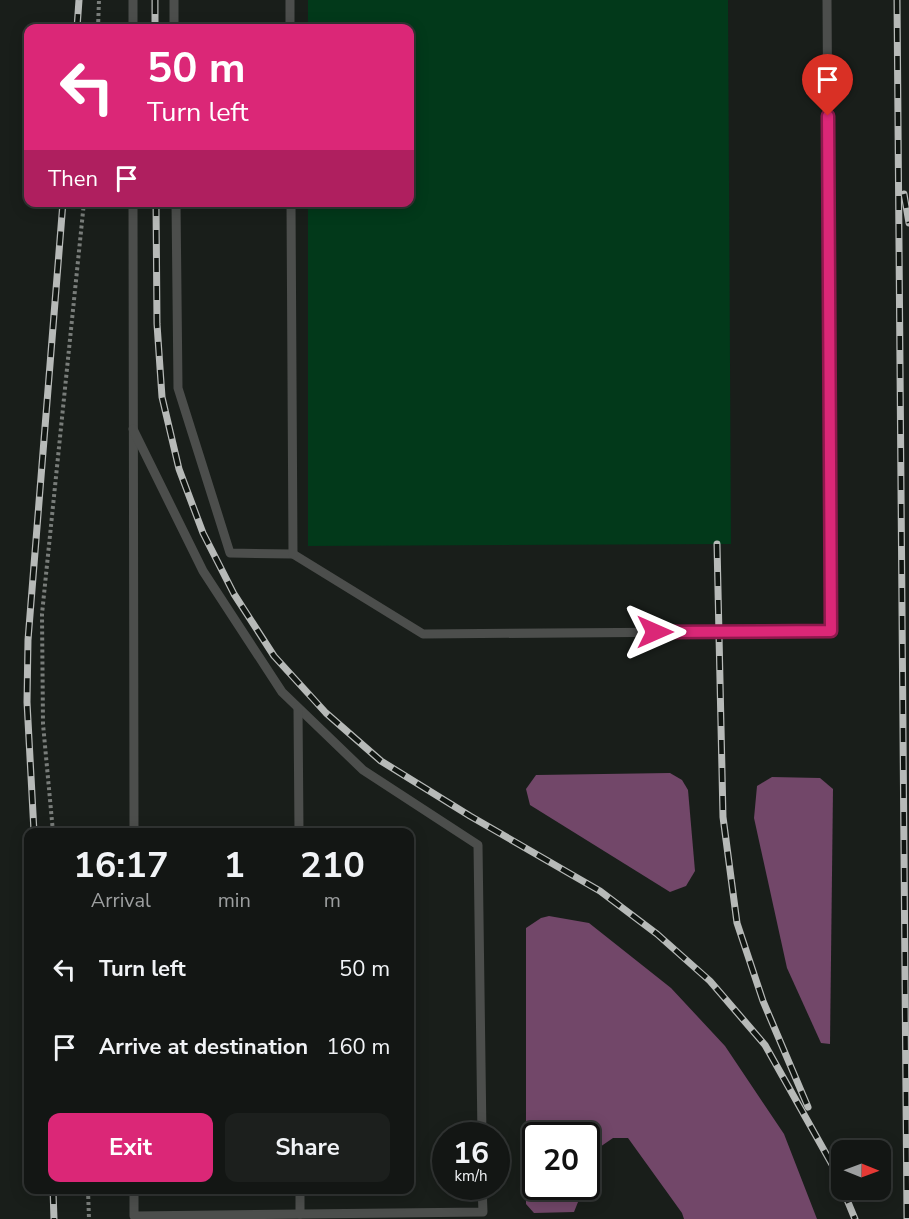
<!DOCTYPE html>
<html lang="en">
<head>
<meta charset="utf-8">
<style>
	:root { --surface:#131614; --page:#1c1f1d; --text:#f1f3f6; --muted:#9d9fa0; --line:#323534; --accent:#db2777 }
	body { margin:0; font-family:"Nunito Sans",sans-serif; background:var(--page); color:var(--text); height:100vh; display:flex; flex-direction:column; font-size:22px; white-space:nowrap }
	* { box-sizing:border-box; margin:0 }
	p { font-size:20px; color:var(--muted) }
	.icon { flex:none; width:33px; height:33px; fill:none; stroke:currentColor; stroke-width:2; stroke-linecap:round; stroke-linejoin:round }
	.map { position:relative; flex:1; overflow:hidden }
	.panel { position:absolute; left:24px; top:828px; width:390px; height:366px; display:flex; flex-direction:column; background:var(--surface); border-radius:12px; box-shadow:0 3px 15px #0003,0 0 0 2px var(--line) }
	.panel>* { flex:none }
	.guide { position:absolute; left:24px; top:24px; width:390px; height:183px; border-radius:12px; box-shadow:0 3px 15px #0003,0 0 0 2px var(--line); background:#db2777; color:#fff; overflow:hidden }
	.needle { width:39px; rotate:91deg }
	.tools { position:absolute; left:831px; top:1140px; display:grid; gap:12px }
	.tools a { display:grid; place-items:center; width:60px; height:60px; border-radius:12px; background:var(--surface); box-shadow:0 3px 15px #0003,0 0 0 2px var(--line); font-size:30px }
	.speed { position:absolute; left:432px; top:1122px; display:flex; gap:12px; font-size:30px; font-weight:700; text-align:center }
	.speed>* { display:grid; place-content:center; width:78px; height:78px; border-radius:50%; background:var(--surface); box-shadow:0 3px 15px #0003,0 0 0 2px var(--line); line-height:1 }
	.speed small { font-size:15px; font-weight:400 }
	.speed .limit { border:3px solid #111; border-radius:9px; background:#fff; color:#111 }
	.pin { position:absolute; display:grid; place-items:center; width:51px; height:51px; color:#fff; margin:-62px -26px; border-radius:50% 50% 50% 0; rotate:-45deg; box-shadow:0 0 6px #0007 }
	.pin .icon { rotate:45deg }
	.me { position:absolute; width:66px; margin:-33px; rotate:90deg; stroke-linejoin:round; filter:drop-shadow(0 0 4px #0008) }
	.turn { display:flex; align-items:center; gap:21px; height:126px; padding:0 24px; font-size:27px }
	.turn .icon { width:78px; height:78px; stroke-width:2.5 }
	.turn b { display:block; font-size:42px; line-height:51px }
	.then { display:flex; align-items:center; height:57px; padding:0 24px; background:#0003; gap:12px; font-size:22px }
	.eta { display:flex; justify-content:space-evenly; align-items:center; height:102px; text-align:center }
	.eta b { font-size:36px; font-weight:700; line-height:42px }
	.button { display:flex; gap:12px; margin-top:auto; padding:12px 24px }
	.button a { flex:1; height:69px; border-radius:12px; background:var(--accent); color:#fff; font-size:24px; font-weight:700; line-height:69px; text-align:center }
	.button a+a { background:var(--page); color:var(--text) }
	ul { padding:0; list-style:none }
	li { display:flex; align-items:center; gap:18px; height:78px; padding:0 24px }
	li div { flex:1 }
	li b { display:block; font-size:22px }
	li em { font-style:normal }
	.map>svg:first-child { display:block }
</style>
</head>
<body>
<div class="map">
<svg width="909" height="1219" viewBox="0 0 909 1219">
	<rect width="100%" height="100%" fill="#191e1a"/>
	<g fill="#724769">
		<polygon points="670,773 682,780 688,790 695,871 686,886 670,892 530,805 526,789 536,775"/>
		<polygon points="772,777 820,778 833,789 830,1044 821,1043 787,968 754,818 757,786"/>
		<polygon points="549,916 589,923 671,988 725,1046 784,1134 817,1219 684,1219 682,1213 628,1138 613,1138 597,1149 587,1180 586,1136 536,1136 536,1186 584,1187 574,1212 534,1213 526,1204 526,928 541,918"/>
	</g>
	<polygon fill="#02391a" points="308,0 728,0 731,544 308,546 308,202 410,202 410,28 308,28"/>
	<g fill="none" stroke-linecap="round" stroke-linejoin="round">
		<g stroke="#797d7a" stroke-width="4" stroke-dasharray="3 3" stroke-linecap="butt">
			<polyline points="98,28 99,0"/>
			<polyline points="53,832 43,724 42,614 84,202"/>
			<polyline points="88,1190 89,1219"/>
		</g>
		<g stroke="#4c4e4c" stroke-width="9">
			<polyline points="133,0 133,28"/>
			<polyline points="174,0 174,28"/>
			<polyline points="290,0 290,28"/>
			<polyline points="133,202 134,832"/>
			<polyline points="176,202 178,388 230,553 293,554 423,634 831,631 827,0"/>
			<polyline points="291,202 293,554"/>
			<polyline points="133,429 203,571 282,692 363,770 478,845 482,1136"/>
			<polyline points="298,708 299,832"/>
			<polyline points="134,1190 134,1216 483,1212 482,1186"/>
			<polyline points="300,1190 300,1214"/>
		</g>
		<g stroke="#b7bab8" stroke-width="7">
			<g id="rail">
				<polyline points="155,0 155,28"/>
				<polyline points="897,0 907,1219"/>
				<polyline points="77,28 79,0"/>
				<polyline points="904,194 909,223"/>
				<polyline points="156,202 157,324 162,397 179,469 203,533 234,594 274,656 326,713 381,761 470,816 600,891 657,934 710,981 765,1045 834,1168 842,1186"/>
				<polyline points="717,544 723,817 737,923 763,1001 808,1107"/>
				<polyline points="34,832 27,702 28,640 63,202"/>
				<polyline points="53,1190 54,1219"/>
				<polyline points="843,1190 855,1219"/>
			</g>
		</g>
		<use href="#rail" stroke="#101511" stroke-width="4.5" stroke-dasharray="14" stroke-linecap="butt"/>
	</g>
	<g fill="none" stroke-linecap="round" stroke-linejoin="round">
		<g stroke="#8e194d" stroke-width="15">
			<polyline id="route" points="655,632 831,631 828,116"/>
		</g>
		<use href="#route" stroke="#db2777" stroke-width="10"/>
	</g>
</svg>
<div class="tools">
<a><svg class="needle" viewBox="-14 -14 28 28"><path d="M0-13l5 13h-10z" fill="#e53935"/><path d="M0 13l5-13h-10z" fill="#9d9fa0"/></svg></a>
</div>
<div class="speed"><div>16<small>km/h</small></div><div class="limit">20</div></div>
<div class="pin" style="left:828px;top:116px;background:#d93025"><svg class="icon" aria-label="arrive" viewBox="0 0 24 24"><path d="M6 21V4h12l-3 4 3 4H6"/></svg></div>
<svg class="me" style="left:655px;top:632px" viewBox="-20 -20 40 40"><path d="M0-17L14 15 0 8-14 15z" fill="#db2777" stroke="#fff" stroke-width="4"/></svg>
<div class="guide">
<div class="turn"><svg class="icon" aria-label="left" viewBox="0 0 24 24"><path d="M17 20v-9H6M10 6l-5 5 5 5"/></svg><div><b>50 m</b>Turn left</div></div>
<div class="then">Then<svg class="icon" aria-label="arrive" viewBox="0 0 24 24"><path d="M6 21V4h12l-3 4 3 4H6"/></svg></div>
</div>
<section class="panel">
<div class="eta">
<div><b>16:17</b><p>Arrival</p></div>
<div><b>1</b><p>min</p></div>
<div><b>210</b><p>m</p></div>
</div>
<ul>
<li><svg class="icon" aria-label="left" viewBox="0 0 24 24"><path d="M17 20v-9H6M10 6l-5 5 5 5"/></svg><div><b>Turn left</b></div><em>50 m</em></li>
<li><svg class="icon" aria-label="arrive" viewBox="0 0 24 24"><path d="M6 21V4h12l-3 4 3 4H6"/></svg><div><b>Arrive at destination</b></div><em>160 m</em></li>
</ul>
<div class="button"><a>Exit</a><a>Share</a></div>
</section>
</div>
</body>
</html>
